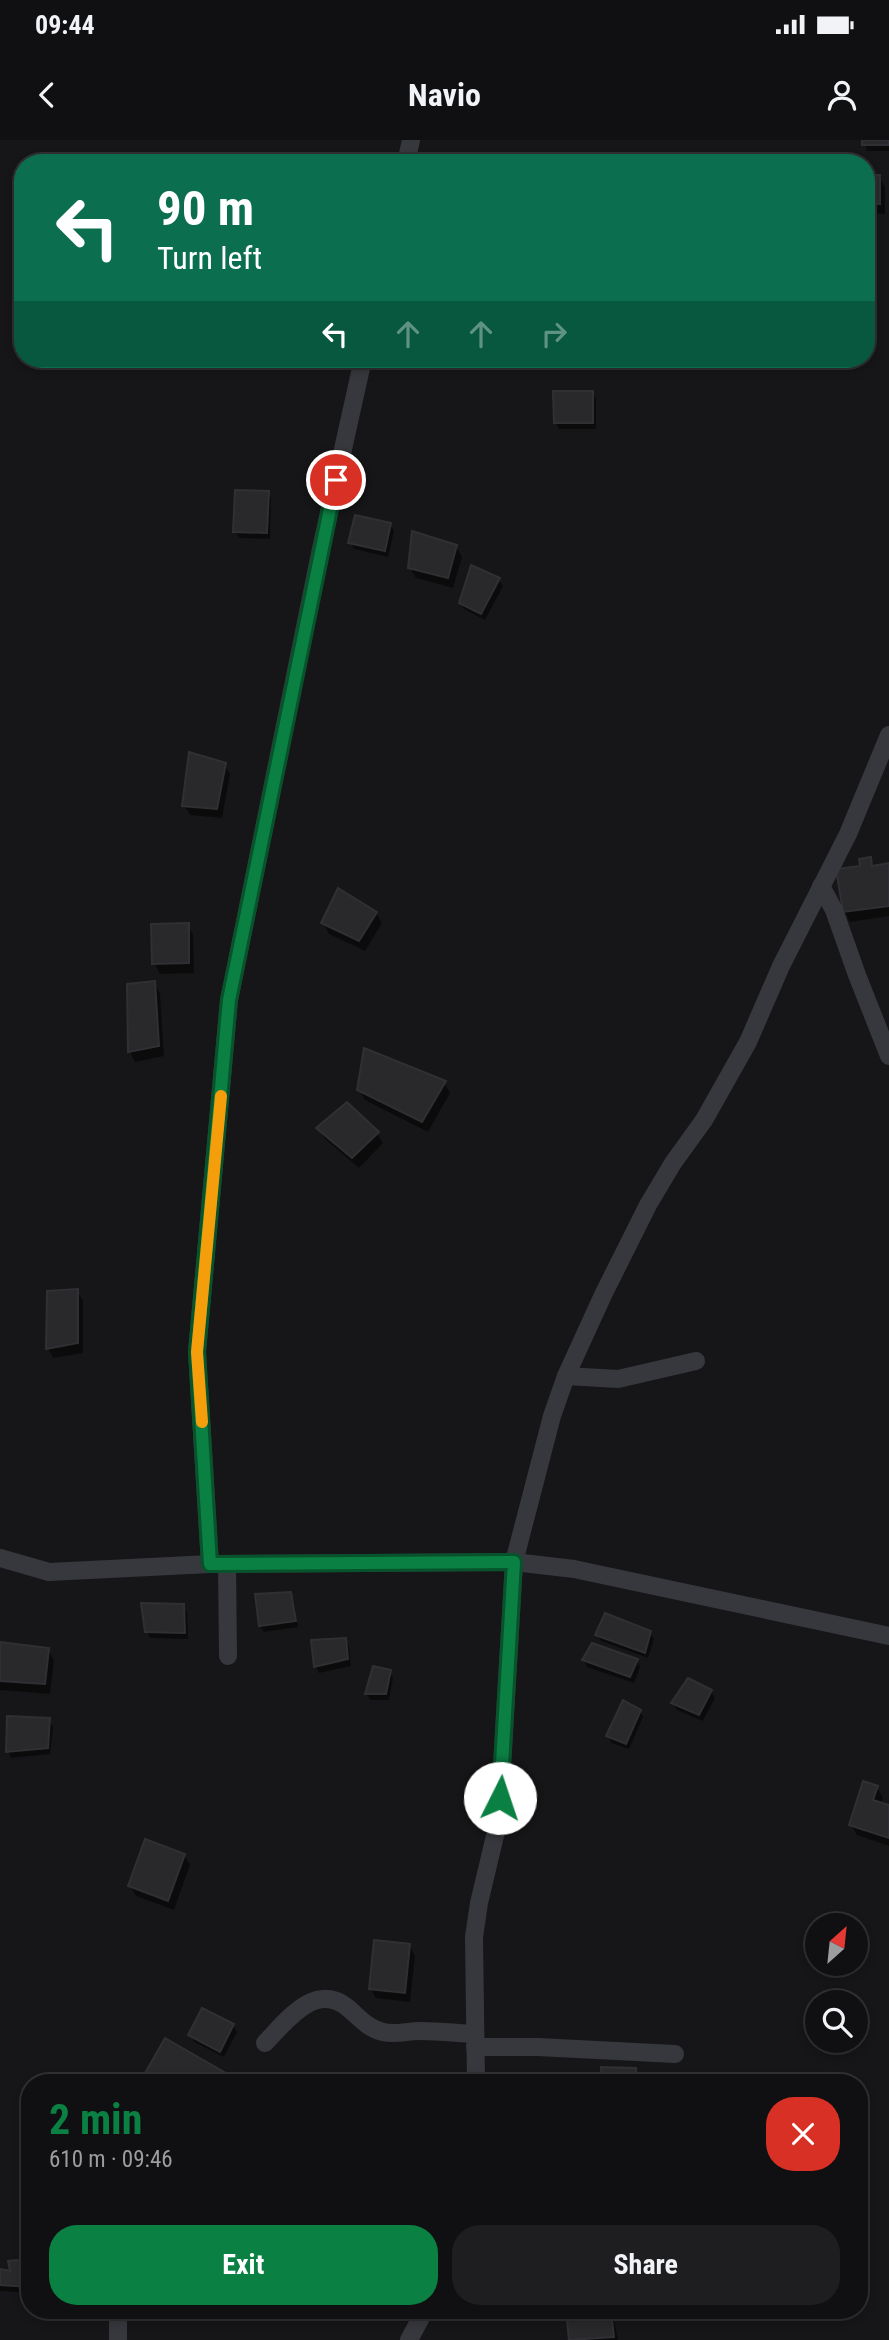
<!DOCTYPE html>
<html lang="en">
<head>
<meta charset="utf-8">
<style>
	:root { --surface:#101012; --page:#1e1e20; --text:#f1f3f6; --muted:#9c9d9f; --line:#303032; --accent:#0b8043 }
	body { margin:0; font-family:"Roboto Condensed",sans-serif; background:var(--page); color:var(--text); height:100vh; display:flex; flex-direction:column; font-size:26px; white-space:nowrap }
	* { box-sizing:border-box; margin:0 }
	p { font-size:23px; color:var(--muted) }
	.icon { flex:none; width:38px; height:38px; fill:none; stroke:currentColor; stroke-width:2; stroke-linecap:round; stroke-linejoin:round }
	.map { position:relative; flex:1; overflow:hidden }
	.drawer { position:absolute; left:21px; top:1934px; width:847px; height:245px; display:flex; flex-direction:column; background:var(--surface); border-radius:28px; box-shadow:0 4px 10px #0003,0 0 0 2px var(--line) }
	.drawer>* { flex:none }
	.top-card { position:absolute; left:14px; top:14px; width:861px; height:214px; border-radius:28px; box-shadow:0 4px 10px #0003,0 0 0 2px var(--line); background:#0b6e4f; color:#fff; overflow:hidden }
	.needle { width:46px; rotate:27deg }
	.buttons { position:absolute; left:805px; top:1773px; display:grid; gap:14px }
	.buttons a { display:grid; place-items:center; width:63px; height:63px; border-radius:50%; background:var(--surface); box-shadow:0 4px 10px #0003,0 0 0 2px var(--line); font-size:35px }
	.pin { position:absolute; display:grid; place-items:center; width:60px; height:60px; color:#fff; margin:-30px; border:4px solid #fff; border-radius:50%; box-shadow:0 2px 7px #0007 }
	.me { position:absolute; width:77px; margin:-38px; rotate:4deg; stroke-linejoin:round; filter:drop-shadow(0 0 5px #0008) }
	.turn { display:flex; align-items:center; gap:24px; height:147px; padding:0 28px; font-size:32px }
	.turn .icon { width:91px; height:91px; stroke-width:2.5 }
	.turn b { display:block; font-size:49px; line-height:60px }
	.lanes { display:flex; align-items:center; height:66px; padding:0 28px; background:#0003; justify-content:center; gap:35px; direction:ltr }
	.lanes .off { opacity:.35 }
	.round { display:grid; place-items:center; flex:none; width:74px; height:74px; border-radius:28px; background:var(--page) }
	.overview { display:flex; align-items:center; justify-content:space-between; height:119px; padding:0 28px }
	h1 { font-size:42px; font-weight:700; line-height:52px; color:var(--accent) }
	.primary-button { display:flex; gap:14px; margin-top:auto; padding:14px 28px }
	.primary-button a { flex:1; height:80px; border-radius:28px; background:var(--accent); color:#fff; font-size:28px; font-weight:700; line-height:80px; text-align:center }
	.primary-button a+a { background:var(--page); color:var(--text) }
	.status { display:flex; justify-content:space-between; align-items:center; height:49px; padding:0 35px; background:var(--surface); direction:ltr }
	.status svg { height:19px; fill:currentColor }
	header { display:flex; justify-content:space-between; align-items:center; height:91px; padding:0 28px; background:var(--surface); font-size:32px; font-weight:700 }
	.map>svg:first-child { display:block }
</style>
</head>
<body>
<div class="status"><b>09:44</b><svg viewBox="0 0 49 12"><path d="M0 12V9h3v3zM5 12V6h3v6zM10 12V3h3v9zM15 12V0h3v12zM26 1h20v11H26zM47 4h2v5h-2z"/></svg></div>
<header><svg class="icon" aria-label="back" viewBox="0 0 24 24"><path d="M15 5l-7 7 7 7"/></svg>Navio<svg class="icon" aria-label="person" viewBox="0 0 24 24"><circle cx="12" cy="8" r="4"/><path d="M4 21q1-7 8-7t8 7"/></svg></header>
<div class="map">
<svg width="889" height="2200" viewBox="0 0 889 2200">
	<rect width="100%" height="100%" fill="#161618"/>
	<g fill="#0007">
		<polygon points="864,0 889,0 889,11 867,11"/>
		<polygon points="866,37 879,37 885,47 885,74 866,73"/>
		<polygon points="592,252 596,259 596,289 559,289 556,283"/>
		<polygon points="268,353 271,359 270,399 239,398 235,391"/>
		<polygon points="390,385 394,391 388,417 354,409 350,402"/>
		<polygon points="456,407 462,417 453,448 416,438 410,428"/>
		<polygon points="472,428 499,440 503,446 485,480 464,469 460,462"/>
		<polygon points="224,624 230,634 222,678 190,675 184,665"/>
		<polygon points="870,719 875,727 889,727 889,776 850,782 845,772 838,730 862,727"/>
		<polygon points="376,773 382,783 365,811 329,794 323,783"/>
		<polygon points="188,785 193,795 194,833 160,834 154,823"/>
		<polygon points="154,843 160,853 164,916 135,922 130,912 129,845"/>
		<polygon points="444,943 450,953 428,992 365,960 359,950"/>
		<polygon points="318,988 377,993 383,1003 359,1028 324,998"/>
		<polygon points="77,1151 83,1161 83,1213 53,1218 48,1208"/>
		<polygon points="290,1454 294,1461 298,1487 264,1492 260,1486"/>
		<polygon points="183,1466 187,1472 188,1499 150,1498 147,1491"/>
		<polygon points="650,1493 654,1499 648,1518 601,1501 597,1495"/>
		<polygon points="345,1500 349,1507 351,1526 319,1533 315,1526"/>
		<polygon points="0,1504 48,1510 54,1520 50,1554 0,1550"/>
		<polygon points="584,1520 637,1520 640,1527 634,1543 587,1527"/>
		<polygon points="374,1528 389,1531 393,1538 389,1560 370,1560 367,1554"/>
		<polygon points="711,1552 715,1558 703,1581 677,1570 673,1563"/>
		<polygon points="640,1571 643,1577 629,1609 612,1603 608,1596"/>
		<polygon points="49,1580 53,1587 50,1614 11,1618 8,1611"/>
		<polygon points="877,1647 883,1658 881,1663 889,1667 889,1706 857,1695 851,1685"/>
		<polygon points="184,1715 190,1725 174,1770 136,1756 130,1746"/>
		<polygon points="409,1805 415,1816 410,1862 376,1858 370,1848"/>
		<polygon points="233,1886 237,1892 224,1917 194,1902 190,1895"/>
		<polygon points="166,1901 230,1937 233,1942 142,1942"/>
		<polygon points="603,1929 635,1930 641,1942 604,1942"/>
		<polygon points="30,2121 30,2153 0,2151 0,2130 12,2133"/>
		<polygon points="567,2170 612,2170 618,2200 571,2200"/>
	</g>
	<g fill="#29292c" stroke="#303034" stroke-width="2">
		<rect x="862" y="0" width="27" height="5"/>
		<rect x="866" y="35" width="14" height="29"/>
		<polygon points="553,251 593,251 593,283 554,283"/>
		<polygon points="235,350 269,351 267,393 233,392"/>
		<polygon points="355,375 391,383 385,411 348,403"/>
		<polygon points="412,391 457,405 448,438 408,428"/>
		<polygon points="471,425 500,438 481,474 459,463"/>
		<polygon points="189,612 226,623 217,669 182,666"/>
		<polygon points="871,717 872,726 889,723 889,766 843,772 836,729 860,726 859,719"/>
		<polygon points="338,748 377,772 359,801 321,783"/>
		<polygon points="189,783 189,823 152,824 151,784"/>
		<polygon points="155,841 159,906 128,912 127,844"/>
		<polygon points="364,908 446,941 422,982 357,950"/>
		<polygon points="347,962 379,992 352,1018 316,988"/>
		<polygon points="78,1149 78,1203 46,1209 47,1151"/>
		<polygon points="291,1452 296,1481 259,1486 255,1454"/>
		<polygon points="141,1463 184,1464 185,1493 145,1492"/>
		<polygon points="605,1473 651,1491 645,1513 595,1495"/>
		<polygon points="346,1498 348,1519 314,1527 311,1500"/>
		<polygon points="0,1502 49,1508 45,1544 0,1541"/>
		<polygon points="592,1503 638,1519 630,1537 582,1520"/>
		<polygon points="373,1526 391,1530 386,1554 365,1554"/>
		<polygon points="688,1538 712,1550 699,1575 671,1563"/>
		<polygon points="623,1560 641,1570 626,1604 606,1596"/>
		<polygon points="7,1576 50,1578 48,1608 6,1612"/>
		<polygon points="863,1641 878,1646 873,1660 889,1665 889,1698 849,1685"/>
		<polygon points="145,1699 185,1714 168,1761 128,1746"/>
		<polygon points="374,1800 410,1804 405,1853 369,1849"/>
		<polygon points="202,1868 234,1884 220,1912 188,1895"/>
		<polygon points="165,1898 231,1936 227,1942 140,1942"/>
		<polygon points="601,1927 636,1928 637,1942 602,1942"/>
		<polygon points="30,2119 30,2147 0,2145 0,2129 10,2131 8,2121"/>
		<polygon points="566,2170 611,2170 614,2197 569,2200"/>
	</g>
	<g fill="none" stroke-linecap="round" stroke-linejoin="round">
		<g stroke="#37383d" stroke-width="18">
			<polyline points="406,23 411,0"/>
			<polyline points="821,746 834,770 857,835 889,916"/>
			<polyline points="566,1236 618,1239 696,1221"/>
			<polyline points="0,1418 49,1432 210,1424 514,1422 574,1429 889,1496"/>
			<polyline points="210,1424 197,1212 229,860 320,413 363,219"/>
			<polyline points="227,1424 228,1516"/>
			<path d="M265 1903C287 1880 316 1841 348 1868 360 1878 367 1888 383 1892 396 1895 407 1891 420 1891 438 1891 456 1893 474 1894"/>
			<polyline points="475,1907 538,1907 675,1914"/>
			<polyline points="476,1942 474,1797 479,1763 499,1679 514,1422 552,1276 566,1236 603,1155 648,1065 673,1023 704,980 748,902 781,826 848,694 889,595"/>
			<polyline points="118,2200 118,2170"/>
			<polyline points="409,2200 425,2170"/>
		</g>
	</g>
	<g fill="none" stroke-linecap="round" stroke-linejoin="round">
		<g stroke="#07532c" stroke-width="18">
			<polyline id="route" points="336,340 229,860 197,1212 210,1424 514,1422 500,1658"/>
		</g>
		<use href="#route" stroke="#0b8043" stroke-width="12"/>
		<polyline stroke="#f59e0b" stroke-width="12" points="202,1282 197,1212 221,956"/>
	</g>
</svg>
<div class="buttons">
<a><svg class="needle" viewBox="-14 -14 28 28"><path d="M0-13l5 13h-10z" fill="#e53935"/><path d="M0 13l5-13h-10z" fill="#9c9d9f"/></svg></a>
<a><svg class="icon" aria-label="search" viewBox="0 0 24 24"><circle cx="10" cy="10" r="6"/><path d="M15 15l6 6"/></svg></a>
</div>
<div class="pin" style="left:336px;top:340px;background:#d93025"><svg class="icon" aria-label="arrive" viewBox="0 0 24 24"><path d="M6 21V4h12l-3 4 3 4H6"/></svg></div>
<svg class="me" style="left:500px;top:1658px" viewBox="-20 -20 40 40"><circle r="19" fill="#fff"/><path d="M0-13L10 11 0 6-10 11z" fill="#0b8043"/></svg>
<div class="top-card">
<div class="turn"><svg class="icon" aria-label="left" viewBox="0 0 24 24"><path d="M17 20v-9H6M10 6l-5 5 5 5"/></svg><div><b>90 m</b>Turn left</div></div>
<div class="lanes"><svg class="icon" aria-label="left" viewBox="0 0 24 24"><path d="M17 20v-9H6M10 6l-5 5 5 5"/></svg><svg class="icon off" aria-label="ahead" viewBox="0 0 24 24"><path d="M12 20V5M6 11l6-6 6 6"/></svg><svg class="icon off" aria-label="ahead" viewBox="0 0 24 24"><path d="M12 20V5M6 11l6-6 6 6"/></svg><svg class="icon off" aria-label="right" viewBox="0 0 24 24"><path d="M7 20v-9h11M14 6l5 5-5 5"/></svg></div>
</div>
<section class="drawer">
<div class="overview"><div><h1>2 min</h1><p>610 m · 09:46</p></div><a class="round" style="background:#d93025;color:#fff"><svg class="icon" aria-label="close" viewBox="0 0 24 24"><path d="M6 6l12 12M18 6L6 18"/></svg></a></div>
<div class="primary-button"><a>Exit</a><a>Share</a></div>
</section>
</div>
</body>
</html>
